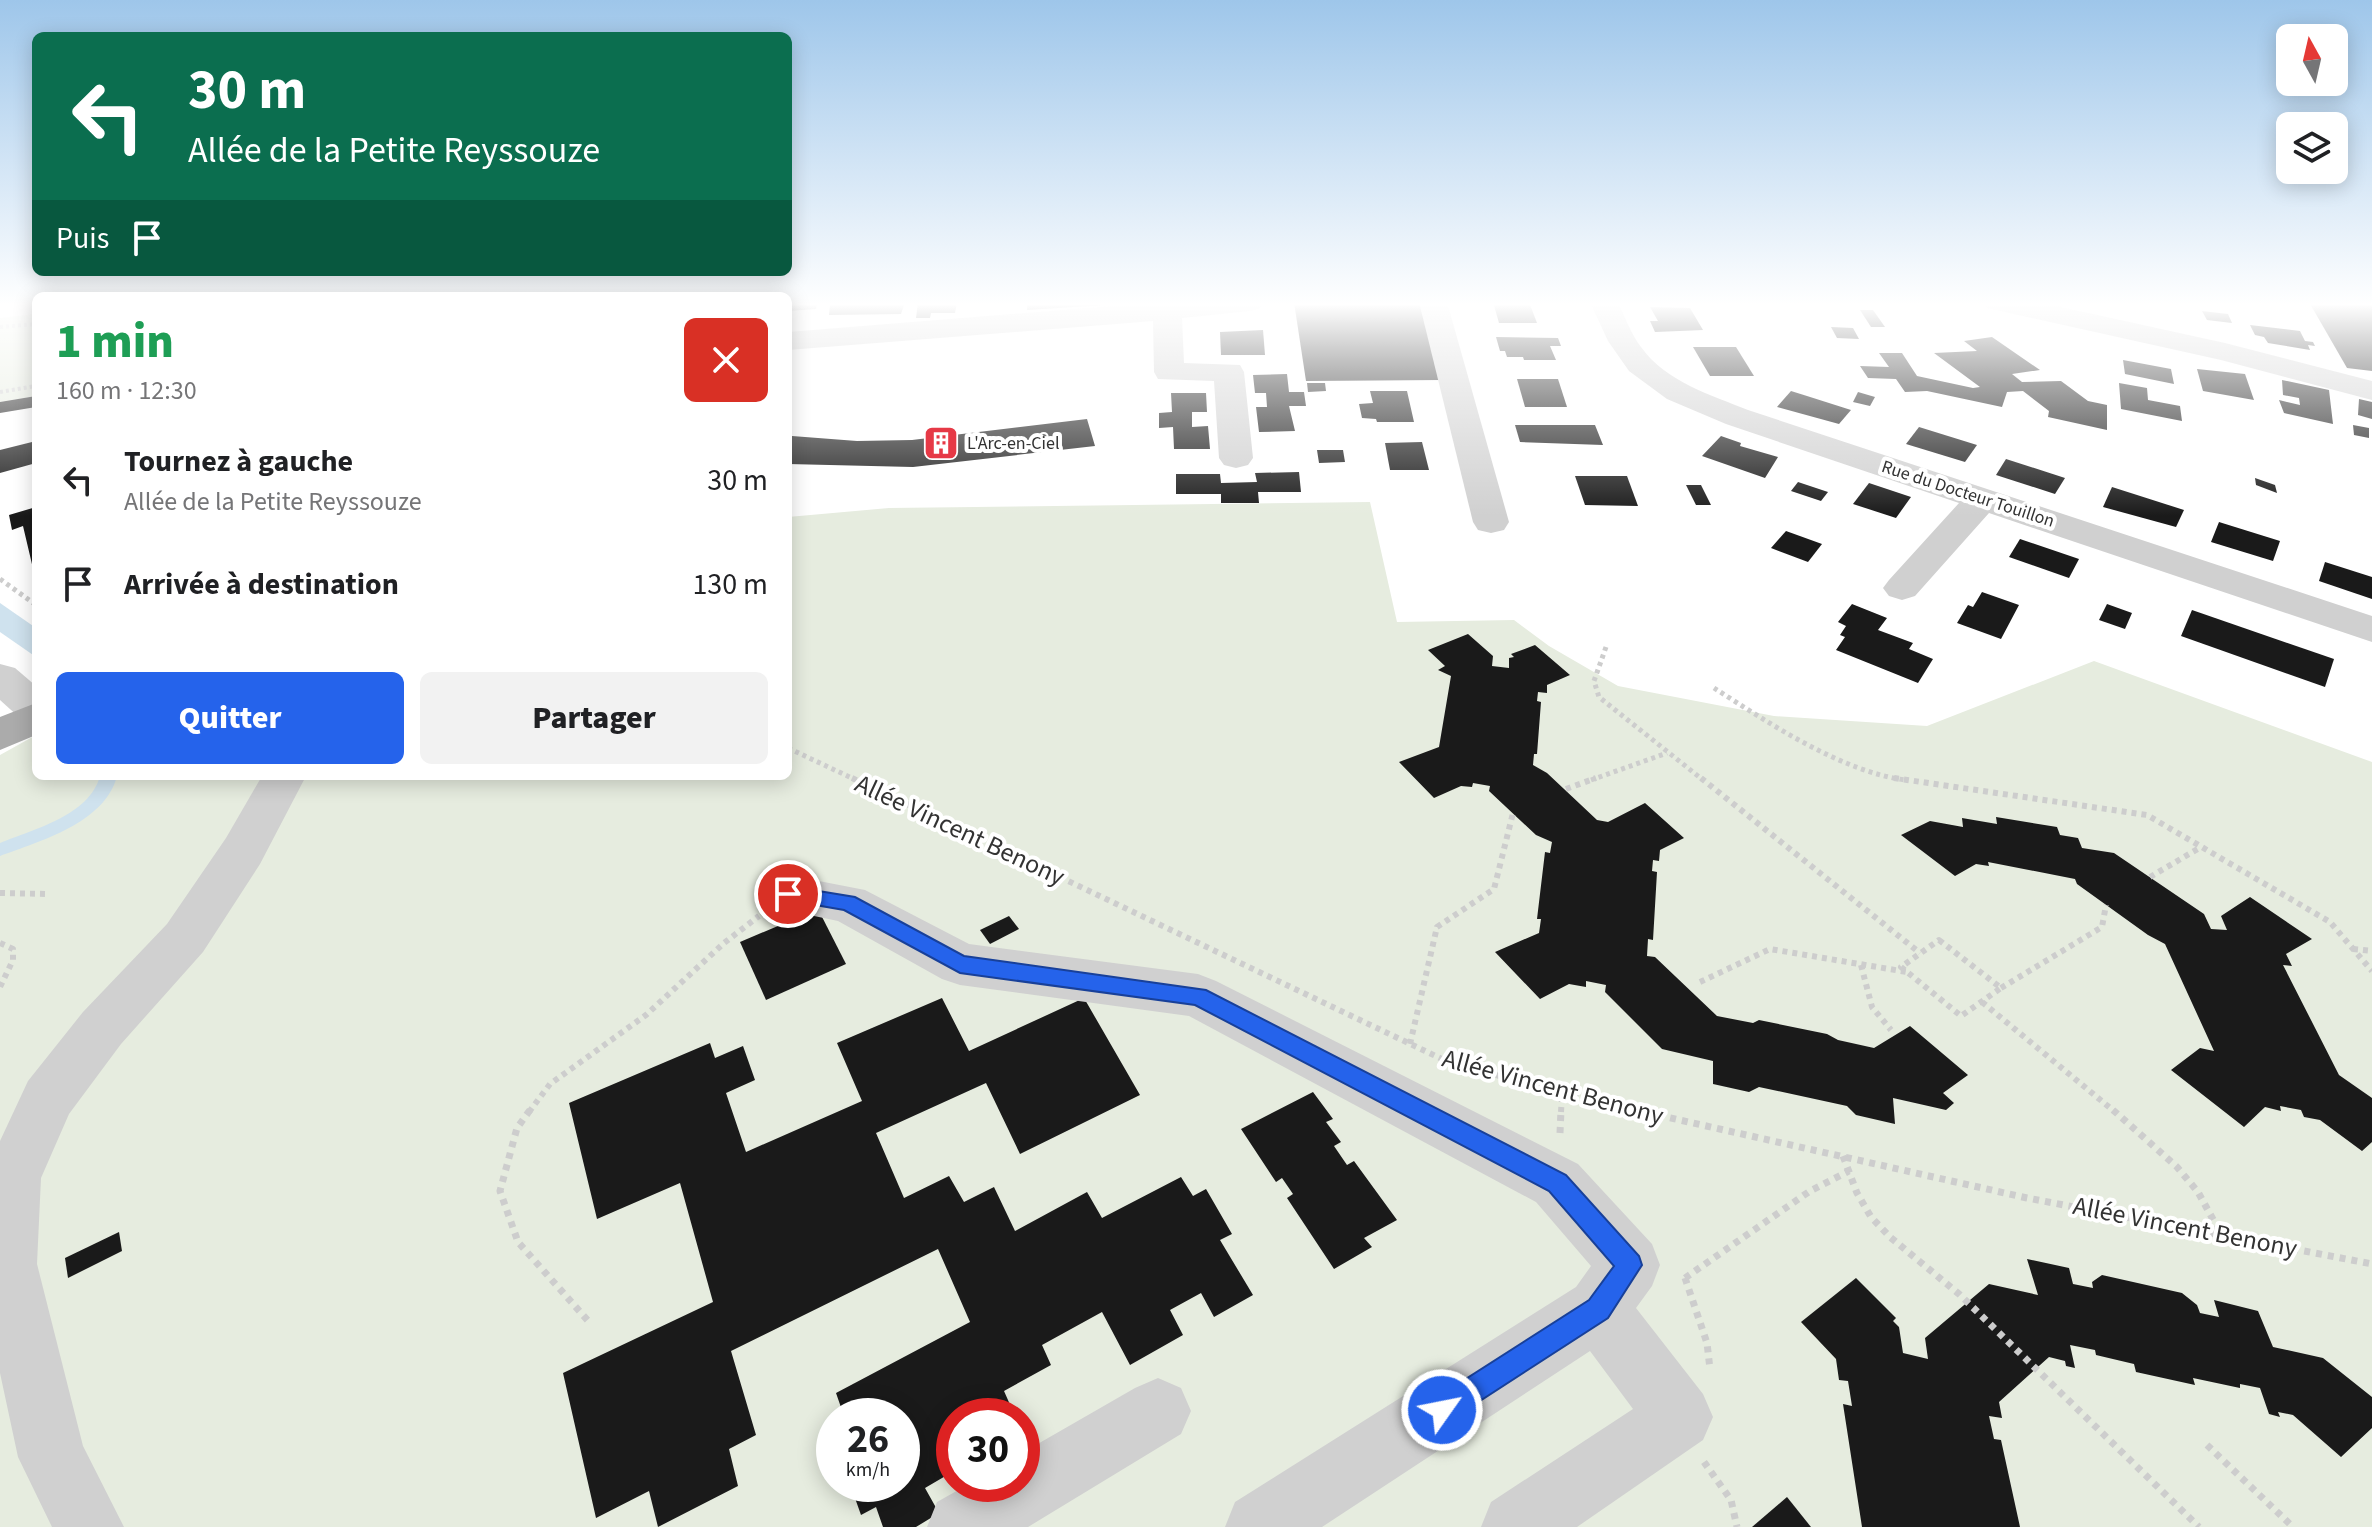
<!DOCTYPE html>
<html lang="fr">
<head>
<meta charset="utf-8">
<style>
	:root { --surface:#fff; --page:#f2f2f2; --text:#202124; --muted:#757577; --accent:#2563eb }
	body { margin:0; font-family:"Source Sans 3",sans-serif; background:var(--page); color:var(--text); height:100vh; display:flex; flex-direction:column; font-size:30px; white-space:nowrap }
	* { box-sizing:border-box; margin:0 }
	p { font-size:26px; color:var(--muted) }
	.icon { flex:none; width:44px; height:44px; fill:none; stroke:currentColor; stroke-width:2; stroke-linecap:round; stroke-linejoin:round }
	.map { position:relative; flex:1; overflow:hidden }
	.panel { position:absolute; left:32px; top:292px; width:760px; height:488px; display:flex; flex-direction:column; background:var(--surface); border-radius:12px; box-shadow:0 4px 20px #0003 }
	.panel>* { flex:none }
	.hud { position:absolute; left:32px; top:32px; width:760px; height:244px; border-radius:12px; box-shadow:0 4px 20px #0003; background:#0b6e4f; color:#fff; overflow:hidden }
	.needle { width:52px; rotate:352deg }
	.buttons { position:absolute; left:2276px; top:24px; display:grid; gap:16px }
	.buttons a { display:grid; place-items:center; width:72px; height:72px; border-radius:12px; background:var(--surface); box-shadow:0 4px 20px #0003; font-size:40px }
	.speed { position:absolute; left:816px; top:1398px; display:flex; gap:16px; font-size:40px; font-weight:700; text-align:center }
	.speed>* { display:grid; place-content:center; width:104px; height:104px; border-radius:50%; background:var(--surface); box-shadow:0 4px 20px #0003; line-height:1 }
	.speed small { font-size:20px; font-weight:400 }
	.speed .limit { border:12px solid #d22; background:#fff; color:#111 }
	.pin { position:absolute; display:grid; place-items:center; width:68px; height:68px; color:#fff; margin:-34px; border:4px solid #fff; border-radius:50%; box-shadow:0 2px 8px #0007 }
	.me { position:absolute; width:88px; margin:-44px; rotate:57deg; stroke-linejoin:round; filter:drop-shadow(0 0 6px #0008) }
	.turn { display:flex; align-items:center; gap:28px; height:168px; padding:0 24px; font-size:36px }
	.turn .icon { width:104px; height:104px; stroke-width:2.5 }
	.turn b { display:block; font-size:56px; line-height:68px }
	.then { display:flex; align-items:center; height:76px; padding:0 24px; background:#0003; gap:16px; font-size:30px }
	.round { display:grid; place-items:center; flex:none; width:84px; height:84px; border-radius:12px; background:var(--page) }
	.headline { display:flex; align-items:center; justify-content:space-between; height:136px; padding:0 24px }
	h1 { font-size:48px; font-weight:800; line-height:60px; color:#1e9e55 }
	.action { display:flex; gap:16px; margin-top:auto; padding:16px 24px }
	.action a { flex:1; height:92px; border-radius:12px; background:var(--accent); color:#fff; font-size:32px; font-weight:800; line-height:92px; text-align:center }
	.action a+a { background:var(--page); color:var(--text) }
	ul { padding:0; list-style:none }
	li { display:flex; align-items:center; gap:24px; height:104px; padding:0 24px }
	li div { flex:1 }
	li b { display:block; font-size:30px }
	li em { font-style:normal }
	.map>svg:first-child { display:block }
</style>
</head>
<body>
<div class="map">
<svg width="2372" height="1527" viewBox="0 0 2372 1527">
	<rect width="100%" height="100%" fill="#fff"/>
	<g fill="#e6ecdf" fill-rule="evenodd">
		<polygon points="36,314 36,396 0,402 0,318"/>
		<path d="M1370 502 1397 622 1514 620 1549 646 1618 686 1774 716 1927 726 2094 661 2372 762V1527H0V755L36 735V776H788V517L889 508ZM834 1416H902V1484H834ZM954 1416H1022V1484H954Z"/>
	</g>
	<g fill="#cfe2ee">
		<polygon points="0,603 36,628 36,657 0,632"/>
		<path d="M100 776H117C105 823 40 841 0 856V843C34 829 89 816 100 776Z"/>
	</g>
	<g fill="#1a1a1a">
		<polygon points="788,302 817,302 816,309 788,311"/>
		<polygon points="905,302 901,314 829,315 830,304"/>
		<polygon points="918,302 957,302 955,313 931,313 930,318 916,318"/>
		<polygon points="1027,302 1105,302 1105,305 1027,310"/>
		<polygon points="1294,302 1425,302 1442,380 1306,381"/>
		<polygon points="1493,302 1529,302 1537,323 1499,323"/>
		<polygon points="2309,302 2372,302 2372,371 2347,368"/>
		<polygon points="1650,307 1690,308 1703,330 1655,332 1650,321 1658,321"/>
		<polygon points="1860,310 1873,310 1885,327 1871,327"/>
		<polygon points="2202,311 2228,314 2232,323 2207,320"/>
		<polygon points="2250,325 2300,331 2305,341 2313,342 2315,346 2308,345 2310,350 2268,343 2264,337 2255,335"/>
		<polygon points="1831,327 1853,328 1859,339 1837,338"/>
		<polygon points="1263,330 1265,355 1221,355 1220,332"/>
		<polygon points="1496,337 1558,338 1561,346 1550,346 1556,360 1524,360 1523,357 1507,357 1505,351 1500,351"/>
		<polygon points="1992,337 2040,370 2012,374 2022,382 2061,381 2088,401 2107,405 2107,430 2048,417 2049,411 2023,391 2007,392 2002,407 1927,391 1905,392 1896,379 1868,378 1860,366 1889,367 1879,353 1902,353 1917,376 1973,388 1980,387 1934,353 1977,351 1964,341"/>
		<polygon points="1693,347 1736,347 1754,376 1710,376"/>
		<polygon points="2123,360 2171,369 2174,384 2125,374"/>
		<polygon points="2197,369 2245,374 2254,400 2203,391"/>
		<polygon points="1287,374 1289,392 1304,392 1306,406 1289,406 1295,431 1259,432 1256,407 1267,407 1266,393 1255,393 1253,375"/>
		<polygon points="1517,379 1558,379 1567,407 1525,407"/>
		<polygon points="2282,380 2329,390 2333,424 2284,413 2279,400 2300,405 2299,398 2283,395"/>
		<polygon points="1307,383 1325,383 1326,391 1308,392"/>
		<polygon points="2119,383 2147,388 2148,400 2180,406 2182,421 2121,409"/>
		<polygon points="1370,391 1407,391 1414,422 1377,422 1376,419 1362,418 1359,404 1373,403"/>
		<polygon points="1791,391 1807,396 1851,410 1839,424 1777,407"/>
		<polygon points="1858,392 1875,397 1870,406 1853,402"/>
		<polygon points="1171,393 1206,393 1207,412 1192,412 1192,427 1208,426 1210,449 1174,449 1173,427 1159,428 1159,413 1172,412"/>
		<polygon points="36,396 36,407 0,413 0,402"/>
		<polygon points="2359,399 2372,402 2372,419 2358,415"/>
		<polygon points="1087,419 1095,446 913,467 788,464 788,440 792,436 857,441 912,440"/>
		<polygon points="1515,425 1595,425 1603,445 1520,442"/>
		<polygon points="2353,425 2369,428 2369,438 2354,435"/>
		<polygon points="1919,427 1977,445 1965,462 1906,444"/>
		<polygon points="1721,436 1741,443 1740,446 1778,457 1765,478 1702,456"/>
		<polygon points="36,441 36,463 0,473 0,450"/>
		<polygon points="1422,442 1429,470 1390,470 1385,443"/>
		<polygon points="1317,450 1343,450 1345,462 1319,463"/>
		<polygon points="2006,459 2065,478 2055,494 1996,475"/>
		<polygon points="1299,472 1301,492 1258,492 1259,503 1221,503 1221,494 1176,494 1176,474 1220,474 1221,483 1257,482 1255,473"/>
		<polygon points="1575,476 1627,476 1638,506 1585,505"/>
		<polygon points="2255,478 2275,485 2277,493 2256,485"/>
		<polygon points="1798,482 1828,492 1821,501 1791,491"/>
		<polygon points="1869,483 1911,497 1896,518 1853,504"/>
		<polygon points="1686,485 1701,485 1711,505 1696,505"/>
		<polygon points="2112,487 2184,510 2176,527 2103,507"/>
		<polygon points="36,507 36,577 35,577 23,526 12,530 9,515"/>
		<polygon points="2219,522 2280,541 2273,561 2211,542"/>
		<polygon points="1786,531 1822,544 1808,562 1771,548"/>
		<polygon points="2020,539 2079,559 2069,578 2009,557"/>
		<polygon points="2325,562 2372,577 2372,599 2319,581"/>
		<polygon points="1982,592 2019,605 2001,639 1957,623 1968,605 1973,607"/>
		<polygon points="1852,604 1887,618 1878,630 1913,643 1909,649 1933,659 1918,683 1836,650 1845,637 1840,635 1846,626 1838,622"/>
		<polygon points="2107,604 2132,613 2125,629 2099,620"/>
		<polygon points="2192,610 2334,659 2325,687 2181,636"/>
		<polygon points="1468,634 1493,656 1492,666 1509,668 1509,658 1514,657 1511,654 1535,645 1570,675 1547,685 1547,693 1538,692 1537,701 1541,702 1537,754 1534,754 1533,765 1547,773 1597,820 1608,822 1645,803 1684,838 1660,850 1659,861 1653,860 1652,871 1657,872 1653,940 1648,939 1647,956 1655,957 1717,1016 1753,1023 1759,1020 1827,1034 1838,1040 1874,1048 1910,1026 1968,1075 1943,1093 1954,1103 1946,1110 1893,1098 1895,1124 1856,1115 1847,1106 1759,1087 1749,1092 1713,1084 1713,1061 1662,1049 1605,992 1606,985 1586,981 1586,987 1569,984 1540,999 1495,952 1539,933 1541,919 1537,919 1545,852 1550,853 1552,842 1536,835 1489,791 1490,786 1473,783 1472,787 1461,786 1434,798 1399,762 1439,747 1451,676 1438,670 1445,666 1428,650"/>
		<polygon points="1996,817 2057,827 2060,835 2078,838 2082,848 2114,853 2204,914 2211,929 2227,930 2221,916 2250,897 2312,939 2286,954 2292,966 2283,965 2339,1075 2372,1098 2372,1142 2362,1151 2320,1120 2304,1117 2301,1110 2280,1106 2281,1111 2265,1107 2244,1127 2171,1070 2200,1048 2214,1051 2165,944 2148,935 2077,884 2075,879 1988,862 1989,866 1976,864 1955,876 1901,835 1930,821 1963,827 1962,818 1997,824"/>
		<polygon points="818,909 846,964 766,1000 740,942"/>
		<polygon points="1009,916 1019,929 990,944 980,930"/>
		<polygon points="942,998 969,1051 1084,998 1140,1095 1020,1154 986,1083 876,1133 904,1198 949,1176 964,1202 994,1187 1015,1231 1087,1192 1102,1218 1181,1177 1193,1196 1206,1189 1232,1234 1220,1240 1253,1295 1214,1317 1201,1293 1170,1310 1183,1335 1130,1365 1102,1312 1042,1345 1051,1365 1004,1391 1015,1416 954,1416 954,1471 925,1488 939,1513 916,1527 883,1527 876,1507 861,1515 850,1484 902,1484 902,1416 844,1416 836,1393 970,1322 938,1249 731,1351 756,1435 729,1449 738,1486 658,1527 649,1491 596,1518 563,1373 713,1302 680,1183 597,1219 569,1103 710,1043 715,1058 743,1046 755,1080 726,1093 746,1152 862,1101 837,1043"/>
		<polygon points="1313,1092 1333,1119 1326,1122 1341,1142 1334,1146 1347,1165 1354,1161 1397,1220 1364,1238 1372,1247 1334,1269 1287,1198 1293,1194 1282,1178 1276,1182 1241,1129"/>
		<polygon points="119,1232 122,1251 68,1278 65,1258"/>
		<polygon points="2027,1259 2069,1268 2073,1284 2093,1288 2092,1282 2102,1275 2182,1293 2197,1305 2200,1313 2219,1317 2214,1300 2258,1311 2273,1347 2323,1358 2372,1397 2372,1428 2341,1457 2293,1415 2278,1412 2280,1417 2269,1414 2260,1388 2240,1384 2240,1388 2193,1378 2195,1385 2136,1372 2134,1364 2096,1355 2095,1350 2070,1345 2075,1368 2066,1366 2065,1361 2049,1357 1999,1402 2002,1418 1989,1416 1994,1439 2001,1440 2020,1527 1862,1527 1843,1404 1852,1406 1848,1381 1839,1380 1836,1359 1801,1322 1856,1278 1896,1318 1893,1321 1899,1327 1903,1353 1928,1359 1925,1338 1989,1284 2038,1295"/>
		<polygon points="1787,1497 1811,1527 1752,1527"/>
	</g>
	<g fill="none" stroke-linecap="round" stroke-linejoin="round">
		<g stroke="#cdcdcd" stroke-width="4" stroke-dasharray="3 3" stroke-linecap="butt">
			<polyline points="0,327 36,324"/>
			<polyline points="0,392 36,386"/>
		</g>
		<g stroke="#cdcdcd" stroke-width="5" stroke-dasharray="4 4" stroke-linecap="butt">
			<polyline points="0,579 36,605"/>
			<polyline points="1606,647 1594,681 1599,697 1703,780"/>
			<path d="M1714 688C1769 723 1840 771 1905 780"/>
			<polyline points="788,748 856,780"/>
			<polyline points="1591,780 1667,753"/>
		</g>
		<g stroke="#cdcdcd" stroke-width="6" stroke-dasharray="5 5" stroke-linecap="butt">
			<polyline points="852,778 1444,1060 1562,1094 1644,1112"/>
			<polyline points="1701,778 1920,953"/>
			<polyline points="1894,778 2147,815 2330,922 2372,971"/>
			<polyline points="1566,789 1596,778"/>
			<polyline points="2150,877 2201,847"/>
			<polyline points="0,893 48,894"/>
			<polygon points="1939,940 2001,988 1961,1016 1901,967"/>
			<polyline points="0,943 13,949 13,960 0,987"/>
			<polyline points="2353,949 2372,951"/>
			<polyline points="1861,965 1872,1007 1891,1030"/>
			<polyline points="1700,982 1770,949 1907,972"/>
			<polyline points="2001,988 2102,927 2106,905"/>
			<polyline points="1982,1002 2115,1112"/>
			<polyline points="1410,1044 1437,927 1494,889 1513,813"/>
			<polyline points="529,1112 550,1084 646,1015 724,943 759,916"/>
			<polyline points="1561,1112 1562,1094"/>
		</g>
		<g stroke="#cdcdcd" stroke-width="7" stroke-dasharray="6 6" stroke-linecap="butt">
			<polyline points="530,1110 517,1128 500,1191 518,1242 590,1323"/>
			<polyline points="1635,1110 2027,1198 2372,1264"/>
			<polyline points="2113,1110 2177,1167 2198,1192 2221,1234"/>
			<polyline points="1560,1133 1561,1110"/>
			<polyline points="1843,1156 1857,1193 1871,1217 1890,1237 1959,1294 2199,1527"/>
			<polyline points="1685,1278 1707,1343 1710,1369"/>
			<polyline points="1685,1278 1810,1191 1849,1171"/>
			<polyline points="2207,1445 2293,1527"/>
			<polyline points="1704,1462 1731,1500 1737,1527"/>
		</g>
		<g fill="#d0d0d0" fill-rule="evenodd">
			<polygon points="1163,302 1264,302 1260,308 1250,311 1182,318 1184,363 1240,365 1244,372 1253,458 1248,465 1236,468 1224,465 1219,458 1214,381 1158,379 1154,372 1153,321 788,350 788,332"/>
			<polygon points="1419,302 1447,302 1509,522 1504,530 1491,533 1478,530 1473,522"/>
			<path d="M1590 302H1618C1625 317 1631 334 1641 347 1666 382 1711 395 1748 410L2372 616V642L1989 513 1915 596 1902 600 1889 596 1883 588 1889 580 1959 503 1726 424 1667 399 1629 371 1608 341Z"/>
			<polygon points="1983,302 2038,302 2225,343 2372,381 2372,400 2221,360 1987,308"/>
			<polygon points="0,664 15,668 36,686 36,723 21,719 0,700"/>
			<polygon points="262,776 306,776 260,864 203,952 121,1044 69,1114 41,1178 37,1264 83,1446 124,1527 52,1527 18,1457 0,1373 0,1141 28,1081 83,1012 167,924 226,838"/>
			<polygon points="788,875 865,890 969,944 1198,974 1216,981 1578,1164 1652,1244 1660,1265 1652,1286 1636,1308 1703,1394 1713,1417 1703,1440 1577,1527 1481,1527 1491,1502 1633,1409 1590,1351 1322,1527 1225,1527 1235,1502 1576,1287 1591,1266 1536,1202 1189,1016 960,985 942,979 838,921 771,907 764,894 771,881"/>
			<polygon points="1158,1378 1181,1388 1191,1411 1181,1434 1028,1527 927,1527 937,1502 969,1484 1022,1484 1022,1453 1135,1388"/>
		</g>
		<polygon fill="#ababab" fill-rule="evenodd" points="36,703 36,735 0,750 0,717"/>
	</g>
	<linearGradient id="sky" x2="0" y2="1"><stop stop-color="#9ec6ea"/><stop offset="0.59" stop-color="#fff"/><stop offset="1" stop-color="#fff" stop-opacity="0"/></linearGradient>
	<rect width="2372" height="516" fill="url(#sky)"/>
	<polygon fill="#2563eb" stroke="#184099" stroke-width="2" points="788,886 855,897 964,956 1206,990 1566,1175 1639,1256 1642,1265 1608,1318 1452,1419 1442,1423 1433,1419 1429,1410 1433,1400 1589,1300 1614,1266 1549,1191 1195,1005 960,973 844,910 781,899 778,894 781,888"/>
	<defs>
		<g id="building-square" transform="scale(1.8)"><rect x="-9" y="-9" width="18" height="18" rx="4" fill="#e63946" stroke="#fff"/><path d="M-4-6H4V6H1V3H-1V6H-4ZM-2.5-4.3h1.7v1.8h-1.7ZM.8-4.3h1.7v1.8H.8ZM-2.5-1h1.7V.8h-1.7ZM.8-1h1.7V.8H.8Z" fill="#fff"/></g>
	</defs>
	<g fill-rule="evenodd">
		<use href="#building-square" x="941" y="443"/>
	</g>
	<g text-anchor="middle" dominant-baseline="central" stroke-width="8" stroke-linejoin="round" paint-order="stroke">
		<g font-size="18" fill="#333" stroke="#fff" text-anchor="start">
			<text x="967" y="443">L'Arc-en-Ciel</text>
		</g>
		<g font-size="18" fill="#333" stroke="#fff">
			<text transform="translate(1968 494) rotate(18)">Rue du Docteur Touillon</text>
		</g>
		<g font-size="26" fill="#333" stroke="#fff">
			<text transform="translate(960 830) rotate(25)">Allée Vincent Benony</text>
			<text transform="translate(1553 1087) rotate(15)">Allée Vincent Benony</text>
			<text transform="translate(2185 1227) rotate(11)">Allée Vincent Benony</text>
		</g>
	</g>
</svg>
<div class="buttons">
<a><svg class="needle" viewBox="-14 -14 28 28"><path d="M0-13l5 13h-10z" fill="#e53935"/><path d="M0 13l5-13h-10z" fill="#757577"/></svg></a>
<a><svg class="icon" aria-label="layers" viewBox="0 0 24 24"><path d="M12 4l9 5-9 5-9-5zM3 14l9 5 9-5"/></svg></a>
</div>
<div class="speed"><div>26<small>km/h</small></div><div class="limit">30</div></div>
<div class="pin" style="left:788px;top:894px;background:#d93025"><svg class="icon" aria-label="arrive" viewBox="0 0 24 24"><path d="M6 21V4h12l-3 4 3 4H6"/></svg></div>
<svg class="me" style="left:1442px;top:1410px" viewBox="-20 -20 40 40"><circle r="17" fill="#2563eb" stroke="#fff" stroke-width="3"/><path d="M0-11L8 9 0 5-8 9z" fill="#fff"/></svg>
<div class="hud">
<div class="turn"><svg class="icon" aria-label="left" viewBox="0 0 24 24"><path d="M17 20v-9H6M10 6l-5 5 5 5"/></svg><div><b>30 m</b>Allée de la Petite Reyssouze</div></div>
<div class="then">Puis<svg class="icon" aria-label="arrive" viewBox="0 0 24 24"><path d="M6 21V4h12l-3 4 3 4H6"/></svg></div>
</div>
<section class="panel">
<div class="headline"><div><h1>1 min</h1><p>160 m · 12:30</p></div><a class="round" style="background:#d93025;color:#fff"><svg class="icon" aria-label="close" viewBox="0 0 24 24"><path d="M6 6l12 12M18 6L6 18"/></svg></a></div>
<ul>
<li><svg class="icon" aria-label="left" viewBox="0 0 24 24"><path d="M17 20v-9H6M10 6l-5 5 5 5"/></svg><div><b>Tournez à gauche</b><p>Allée de la Petite Reyssouze</p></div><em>30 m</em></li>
<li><svg class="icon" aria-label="arrive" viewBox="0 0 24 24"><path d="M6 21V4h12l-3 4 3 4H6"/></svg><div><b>Arrivée à destination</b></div><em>130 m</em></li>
</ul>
<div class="action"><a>Quitter</a><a>Partager</a></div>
</section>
</div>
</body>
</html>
